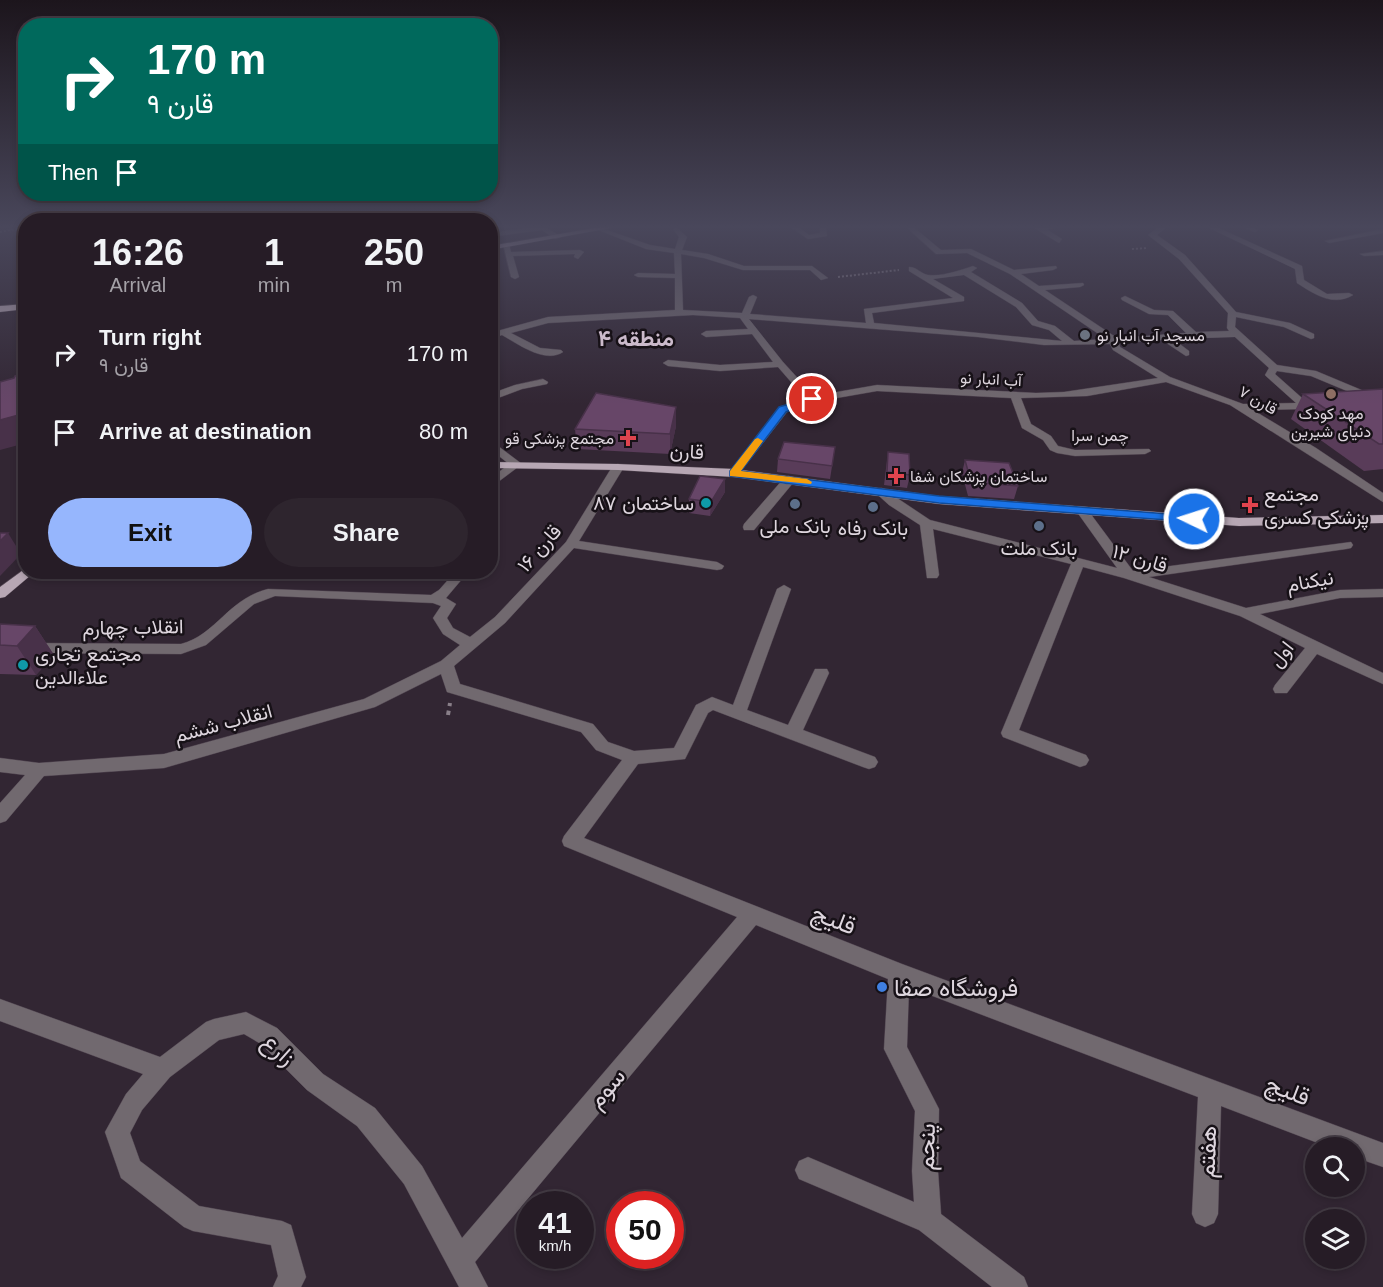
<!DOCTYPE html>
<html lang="en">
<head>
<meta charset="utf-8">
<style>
	:root { --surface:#261c26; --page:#2e252e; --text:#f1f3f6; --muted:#a4a1a7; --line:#423a43; --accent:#96b6fd }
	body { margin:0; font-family:Arial,Vazirmatn,sans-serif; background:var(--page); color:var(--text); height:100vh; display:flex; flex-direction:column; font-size:22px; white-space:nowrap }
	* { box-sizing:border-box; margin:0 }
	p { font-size:20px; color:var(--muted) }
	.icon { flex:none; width:33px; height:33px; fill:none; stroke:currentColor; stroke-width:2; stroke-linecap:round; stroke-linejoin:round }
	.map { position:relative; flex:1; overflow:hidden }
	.panel { position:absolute; left:18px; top:213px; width:480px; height:366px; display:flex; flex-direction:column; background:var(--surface); border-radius:24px; box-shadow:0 3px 9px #0003,0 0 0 2px var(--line) }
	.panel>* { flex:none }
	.guide { position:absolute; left:18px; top:18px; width:480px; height:183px; border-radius:24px; box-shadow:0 3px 9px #0003,0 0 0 2px var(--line); background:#00695c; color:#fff; overflow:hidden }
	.buttons { position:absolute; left:1305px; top:1137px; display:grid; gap:12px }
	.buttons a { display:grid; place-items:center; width:60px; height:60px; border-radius:50%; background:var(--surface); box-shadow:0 3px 9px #0003,0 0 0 2px var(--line); font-size:30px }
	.speed { position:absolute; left:516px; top:1191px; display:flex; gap:12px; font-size:30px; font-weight:700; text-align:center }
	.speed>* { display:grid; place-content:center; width:78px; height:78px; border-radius:50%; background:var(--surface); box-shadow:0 3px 9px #0003,0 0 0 2px var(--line); line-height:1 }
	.speed small { font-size:15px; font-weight:400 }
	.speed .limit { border:9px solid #d22; background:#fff; color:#111 }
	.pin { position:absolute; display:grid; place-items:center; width:51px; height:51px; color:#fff; margin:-26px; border:3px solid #fff; border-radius:50%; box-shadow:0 2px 6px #0007 }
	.me { position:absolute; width:66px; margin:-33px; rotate:274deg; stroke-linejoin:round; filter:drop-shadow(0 0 4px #0008) }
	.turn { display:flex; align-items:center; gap:21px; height:126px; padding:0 30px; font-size:27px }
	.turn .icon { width:78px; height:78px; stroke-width:2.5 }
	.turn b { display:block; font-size:42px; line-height:51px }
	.then { display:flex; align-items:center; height:57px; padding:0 30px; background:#0003; gap:12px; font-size:22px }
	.eta { display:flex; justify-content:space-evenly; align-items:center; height:102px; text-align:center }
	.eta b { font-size:36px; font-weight:600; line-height:42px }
	.primary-button { display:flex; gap:12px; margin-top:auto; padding:12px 30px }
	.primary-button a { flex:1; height:69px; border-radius:36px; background:var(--accent); color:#111; font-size:24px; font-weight:600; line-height:69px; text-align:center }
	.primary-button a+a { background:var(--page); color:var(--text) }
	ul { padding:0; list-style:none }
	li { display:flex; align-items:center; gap:18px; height:78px; padding:0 30px }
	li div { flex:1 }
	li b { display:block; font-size:22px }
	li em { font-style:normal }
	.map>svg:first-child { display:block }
</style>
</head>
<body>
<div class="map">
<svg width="1383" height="1287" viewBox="0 0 1383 1287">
	<rect width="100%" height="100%" fill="#322633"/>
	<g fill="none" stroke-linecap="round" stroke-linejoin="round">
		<g stroke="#4e424e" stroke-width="1">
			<g id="minor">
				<polygon points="788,225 796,225 809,235 820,233 820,226 830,225 826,228 827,236 808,239"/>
				<path d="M904 225H911L941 250 971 249 1014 270 1056 266 1057 268 1053 270 1021 274 1039 286 1083 283 1084 285 1080 287 1045 290 1117 338 1186 333 1168 315 1149 314 1122 300 1121 298 1125 296 1154 310 1173 311 1196 332 1229 331 1227 328 1228 313 1179 259 1148 235 1161 225H1169L1157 235 1185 255 1236 312 1290 323 1314 334V338L1311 339 1284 327 1236 317 1235 327 1277 365 1316 371 1383 399V406L1311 376 1277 371 1275 374 1311 406 1306 409 1253 410 1316 448 1383 493V502L1230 405 1166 382 1087 396 1021 398 1031 424 1051 436 1058 446 1075 450 1149 449 1151 451 1145 454 1075 456 1057 453 1050 450 1043 440 1022 428 1011 398 877 391 814 402 787 412 738 475 734 477 728 473 779 408 805 398 778 367 720 371 668 366 663 363 668 360 720 365 773 362 752 334 706 337 701 334 706 331 748 329 740 318 693 315 548 323 511 333 540 348 561 350 563 352C545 364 518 344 502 335L490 339V333L548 317 675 310V278L638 277 634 275 638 273 675 274 674 253 646 249 596 229 601 228 650 245 675 249 679 237 673 229 676 227 687 237 682 250 708 254 744 266H812L828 278 821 280 810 270H743L704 258 681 254 683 310 742 313 749 297 753 295 757 297 750 314 866 323 864 309 953 298 909 271V267C917 267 921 274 928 275 941 277 961 270 973 266L977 268 971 272 1022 303 1038 321 1055 326 1074 341 1106 339 1010 274 967 253 936 254ZM964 275 1016 307 1032 325 1049 330 1062 341 874 323 872 313 964 301V297L933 279ZM749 319 978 337 1044 345 1110 344 1113 350 1158 378 1064 392 1036 393 877 385 814 396 783 362ZM1235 337 1269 368 1265 375 1267 377 1296 403 1243 404 1170 377 1120 347 1119 343 1162 340 1186 356 1189 355V351L1173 339Z"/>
				<polygon points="1036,225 1040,226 1080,225 1046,229 1062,239 1059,243 1036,229 1034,227"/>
				<path d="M1203 225H1212L1302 266 1304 280 1327 294 1349 293 1353 295C1333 307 1314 294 1297 283L1295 269Z"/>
				<polygon points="1236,225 1247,225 1258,230 1255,232"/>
				<polygon points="543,226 562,237 555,239 542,230 490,237 490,233"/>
				<polygon points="1383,229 1383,233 1329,243 1325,241"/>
				<polygon points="503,244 509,244 511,252 580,250 584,252 578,259 574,257 575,254 513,256 519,277 515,279 511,277"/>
				<polygon points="1383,251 1383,255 1364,256 1360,254"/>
				<polygon points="543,379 548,382 547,384 522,389 490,401 490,394 515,385"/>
				<polygon points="490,440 522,464 490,488 490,479 509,464 490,449"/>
				<path d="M618 464 624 467 579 541 717 562 724 566 722 569 717 570 574 548 505 623 454 666 460 684 593 724 608 742 634 751 674 748 696 705 712 697 733 705 777 589 784 585 791 589 747 710 788 725 815 669H827L829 673 803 730 875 757 878 762 875 767 869 769 863 767 713 710 708 713 685 759 638 764 584 838 902 964 1383 1143V1167L1354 1157V1148H1331L1221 1106 1218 1214 1214 1223 1205 1227 1196 1223 1192 1214 1198 1097 909 987 907 1047 939 1109 938 1171 941 1214 1024 1277 1028 1287H992L919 1230 799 1179 795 1170 799 1161 808 1157 914 1202 912 1171 915 1111 884 1049 888 979 756 925 475 1262 488 1287H459L404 1184 357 1126 307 1090 261 1044 244 1034 219 1040 170 1077 142 1110 130 1133 140 1161 199 1206 282 1221 291 1225 306 1277 301 1287H273L278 1276 271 1245 193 1231 184 1227 121 1178 105 1132 126 1094 143 1074 0 1021V999L160 1057 206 1022 214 1019 246 1012 277 1028 323 1074 375 1108 422 1166 462 1238 737 917 564 846 562 841 564 836 622 760 596 750 581 732 447 692 441 674 375 707 164 768 44 776 6 821 0 823V803L25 775 0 772V758L39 763 164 754 364 699 441 661 460 645 443 634 433 618 441 606 433 603 275 596 254 604 206 645 181 654 25 653 12 646 7 639H0V629L17 631 23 640 28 643 181 644C216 635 228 599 268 589L431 595 439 590 455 572H468L446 598 456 604 447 618 453 628 470 637 495 617 566 542 612 467Z"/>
				<polygon points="789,476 795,480 793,483 754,530 744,530 743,527 744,524 785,477"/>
				<polygon points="882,488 930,520 1117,568 1077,512 1083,508 1087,509 1133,571 1351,542 1353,545 1351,548 1346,549 1149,577 1246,608 1340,590 1383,589 1383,597 1340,598 1260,614 1383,673 1383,684 1317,654 1287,693 1275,693 1273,689 1275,685 1305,648 1240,616 1124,578 1083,567 1019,730 1086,755 1089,760 1086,765 1080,767 1003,737 1001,733 1071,564 933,529 939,575 937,578 927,578 920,525 889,505 878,495 878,489"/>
			</g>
		</g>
		<g stroke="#4e424e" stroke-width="1">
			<g id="major">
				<polygon points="611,225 627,225 490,250 490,246"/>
				<polygon points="26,304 26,309 0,312 0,306"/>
				<polygon points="490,462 618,464 734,469 939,496 1239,518 1383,515 1383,523 1239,526 939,504 734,477 618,470 490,468"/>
				<polygon points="26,568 26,572 32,572 31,575 5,597 0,598 0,587"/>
			</g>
		</g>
		<g stroke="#897f89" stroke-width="2" stroke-dasharray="2 2" stroke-linecap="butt">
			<polyline points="0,232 26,227"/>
			<polyline points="1132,249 1148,248"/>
			<polyline points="838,277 899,270"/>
		</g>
		<polyline stroke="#897f89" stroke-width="4" stroke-dasharray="4.5 4.5" stroke-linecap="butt" points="448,715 450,703"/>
		<use href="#minor" fill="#71696f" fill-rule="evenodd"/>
		<use href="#major" fill="#b7a7b4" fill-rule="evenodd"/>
	</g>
	<g fill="#593c59">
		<polygon points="1383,389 1383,469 1364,471 1291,419 1303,394"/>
		<polygon points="676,426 670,454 577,449 575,429"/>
		<polygon points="888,452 910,475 907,488 884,485"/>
		<polygon points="778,459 833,460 830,479 777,472"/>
		<polygon points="965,460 1018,486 1014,499 968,496 962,473"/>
		<polygon points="725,479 725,492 710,516 689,513 689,499"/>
		<polygon points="0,624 35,626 54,655 36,675 0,674"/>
	</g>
	<g fill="#483149">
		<polygon points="676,407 676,426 670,454 670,434"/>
		<polygon points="26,413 26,443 0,450 0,420"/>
		<polygon points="725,479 725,492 710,516 711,502"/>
		<polygon points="8,533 21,554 0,576 0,541"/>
		<polygon points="35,626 54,655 36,675 17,646"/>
	</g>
	<g fill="#674668" stroke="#483149" stroke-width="1.5">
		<polygon points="26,373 26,413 0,420 0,382 14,378 15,376"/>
		<polygon points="1383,389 1383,444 1379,444 1303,394"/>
		<polygon points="596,393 676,407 670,434 575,429"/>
		<polygon points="784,442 835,447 832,466 778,459"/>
		<polygon points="888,452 909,454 910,475 887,472"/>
		<polygon points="965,460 1009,463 1018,486 971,482"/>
		<polygon points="700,476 725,479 711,502 689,499"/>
		<polygon points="0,533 8,533 0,541"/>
		<polygon points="0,624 35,626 17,646 0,645"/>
	</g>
	<linearGradient id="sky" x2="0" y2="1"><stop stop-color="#1c151c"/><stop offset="0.56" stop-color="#49475b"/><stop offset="1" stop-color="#49475b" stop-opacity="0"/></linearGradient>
	<rect width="1383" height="405" fill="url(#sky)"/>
	<polygon fill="#1a73e8" stroke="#114b97" stroke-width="1.5" points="812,397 816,397 816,401 786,412 741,471 939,496 1194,516 1200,519 1194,522 939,503 730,476 730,471 779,407"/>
	<polygon fill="#f59e0b" points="758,438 763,441 741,471 807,479 812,482 811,484 730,476 730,471 755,439"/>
	<circle fill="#6b7280" stroke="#171117" stroke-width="2" cx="1085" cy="335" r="6"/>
	<circle fill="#8d6e63" stroke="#171117" stroke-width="2" cx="1331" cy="394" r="6"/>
	<g fill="#e0444e" stroke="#171117" stroke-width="2">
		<path d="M625 429h6v6h6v6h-6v6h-6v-6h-6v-6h6z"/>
		<path d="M893 467h6v6h6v6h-6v6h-6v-6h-6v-6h6z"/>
		<path d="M1247 496h6v6h6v6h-6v6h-6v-6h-6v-6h6z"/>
	</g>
	<g fill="#0f9aa8" stroke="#171117" stroke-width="2">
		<circle cx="706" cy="503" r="6"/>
		<circle cx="23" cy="665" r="6"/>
	</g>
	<g fill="#5c6f8a" stroke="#171117" stroke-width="2">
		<circle cx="795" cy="504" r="6"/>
		<circle cx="873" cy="507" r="6"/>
		<circle cx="1039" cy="526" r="6"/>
	</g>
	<circle fill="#3f7fe0" stroke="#171117" stroke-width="2" cx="882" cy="987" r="6"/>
	<g text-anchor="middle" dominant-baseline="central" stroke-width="5" stroke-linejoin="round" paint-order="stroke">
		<g font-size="16" fill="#ded6de" stroke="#171117" text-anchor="start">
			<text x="1097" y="335">مسجد آب انبار نو</text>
			<text x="1331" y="413" text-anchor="middle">مهد کودک<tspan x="1331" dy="18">دنیای شیرین</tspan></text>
			<text x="614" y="438" text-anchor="end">مجتمع پزشکی قو</text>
			<text x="910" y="476">ساختمان پزشکان شفا</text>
		</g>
		<g font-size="16" fill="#ded6de" stroke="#171117">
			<text transform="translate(991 379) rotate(3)">آب انبار نو</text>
			<text transform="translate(1258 400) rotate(30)">قارن ٧</text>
			<text x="1100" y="435">چمن سرا</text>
		</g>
		<g font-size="20" fill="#ded6de" stroke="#171117">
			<text transform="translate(687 451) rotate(3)">قارن</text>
			<text transform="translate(539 548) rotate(-49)">قارن ۱۶</text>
			<text transform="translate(1140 558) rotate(16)">قارن ۱۲</text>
			<text transform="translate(1310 581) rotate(-10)">نیکنام</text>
			<text transform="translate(133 627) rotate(-1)">انقلاب چهارم</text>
			<text transform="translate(1281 654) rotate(-52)">اول</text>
			<text transform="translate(223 723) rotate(-15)">انقلاب ششم</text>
		</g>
		<g font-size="20" fill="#ded6de" stroke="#171117">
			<text x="1264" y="494" text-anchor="start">مجتمع<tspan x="1264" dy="23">پزشکی کسری</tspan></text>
			<text x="694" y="503" text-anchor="end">ساختمان ٨٧</text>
			<text x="795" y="526">بانک ملی</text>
			<text x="873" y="528">بانک رفاه</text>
			<text x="1039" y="548">بانک ملت</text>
			<text x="35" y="654" text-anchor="start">مجتمع تجاری<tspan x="35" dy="23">علاءالدین</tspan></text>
		</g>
		<g font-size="22" font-weight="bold" fill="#cbbacb" stroke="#171117">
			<text x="636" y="338">منطقه ۴</text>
		</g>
		<g font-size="24" fill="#ded6de" stroke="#171117">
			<text transform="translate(834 919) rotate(21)">قلیچ</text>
			<text transform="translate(279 1049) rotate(42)">زارع</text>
			<text transform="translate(606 1088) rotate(-50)">سوم</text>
			<text transform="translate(1288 1090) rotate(21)">قلیچ</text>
			<text transform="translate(926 1147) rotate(-89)">پنجم</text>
			<text transform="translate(1207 1152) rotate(-88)">هفتم</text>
		</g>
		<g font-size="24" fill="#ded6de" stroke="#171117" text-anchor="start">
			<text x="894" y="987">فروشگاه صفا</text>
		</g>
	</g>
</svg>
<div class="buttons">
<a><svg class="icon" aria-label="search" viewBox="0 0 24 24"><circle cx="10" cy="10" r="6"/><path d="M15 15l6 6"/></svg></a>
<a><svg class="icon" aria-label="layers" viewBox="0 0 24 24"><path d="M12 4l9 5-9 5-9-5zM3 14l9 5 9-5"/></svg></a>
</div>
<div class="speed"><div>41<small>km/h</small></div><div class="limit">50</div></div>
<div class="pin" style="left:812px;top:399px;background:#d93025"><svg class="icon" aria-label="arrive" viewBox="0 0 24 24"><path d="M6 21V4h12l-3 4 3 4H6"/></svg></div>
<svg class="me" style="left:1194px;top:519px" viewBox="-20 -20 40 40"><circle r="17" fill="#1a73e8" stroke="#fff" stroke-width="3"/><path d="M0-11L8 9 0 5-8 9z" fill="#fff"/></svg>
<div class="guide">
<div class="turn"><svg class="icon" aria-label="right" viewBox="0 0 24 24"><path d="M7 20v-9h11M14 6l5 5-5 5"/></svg><div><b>170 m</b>قارن ٩</div></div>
<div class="then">Then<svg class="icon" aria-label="arrive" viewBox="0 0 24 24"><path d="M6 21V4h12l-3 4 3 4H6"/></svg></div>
</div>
<section class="panel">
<div class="eta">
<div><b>16:26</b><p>Arrival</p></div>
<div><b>1</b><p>min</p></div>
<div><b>250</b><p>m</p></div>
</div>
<ul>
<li><svg class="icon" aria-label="right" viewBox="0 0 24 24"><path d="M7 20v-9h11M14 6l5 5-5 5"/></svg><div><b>Turn right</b><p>قارن ٩</p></div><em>170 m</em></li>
<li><svg class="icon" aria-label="arrive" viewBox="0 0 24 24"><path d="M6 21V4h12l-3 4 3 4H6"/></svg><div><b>Arrive at destination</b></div><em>80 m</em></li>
</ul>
<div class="primary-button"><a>Exit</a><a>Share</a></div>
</section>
</div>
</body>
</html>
